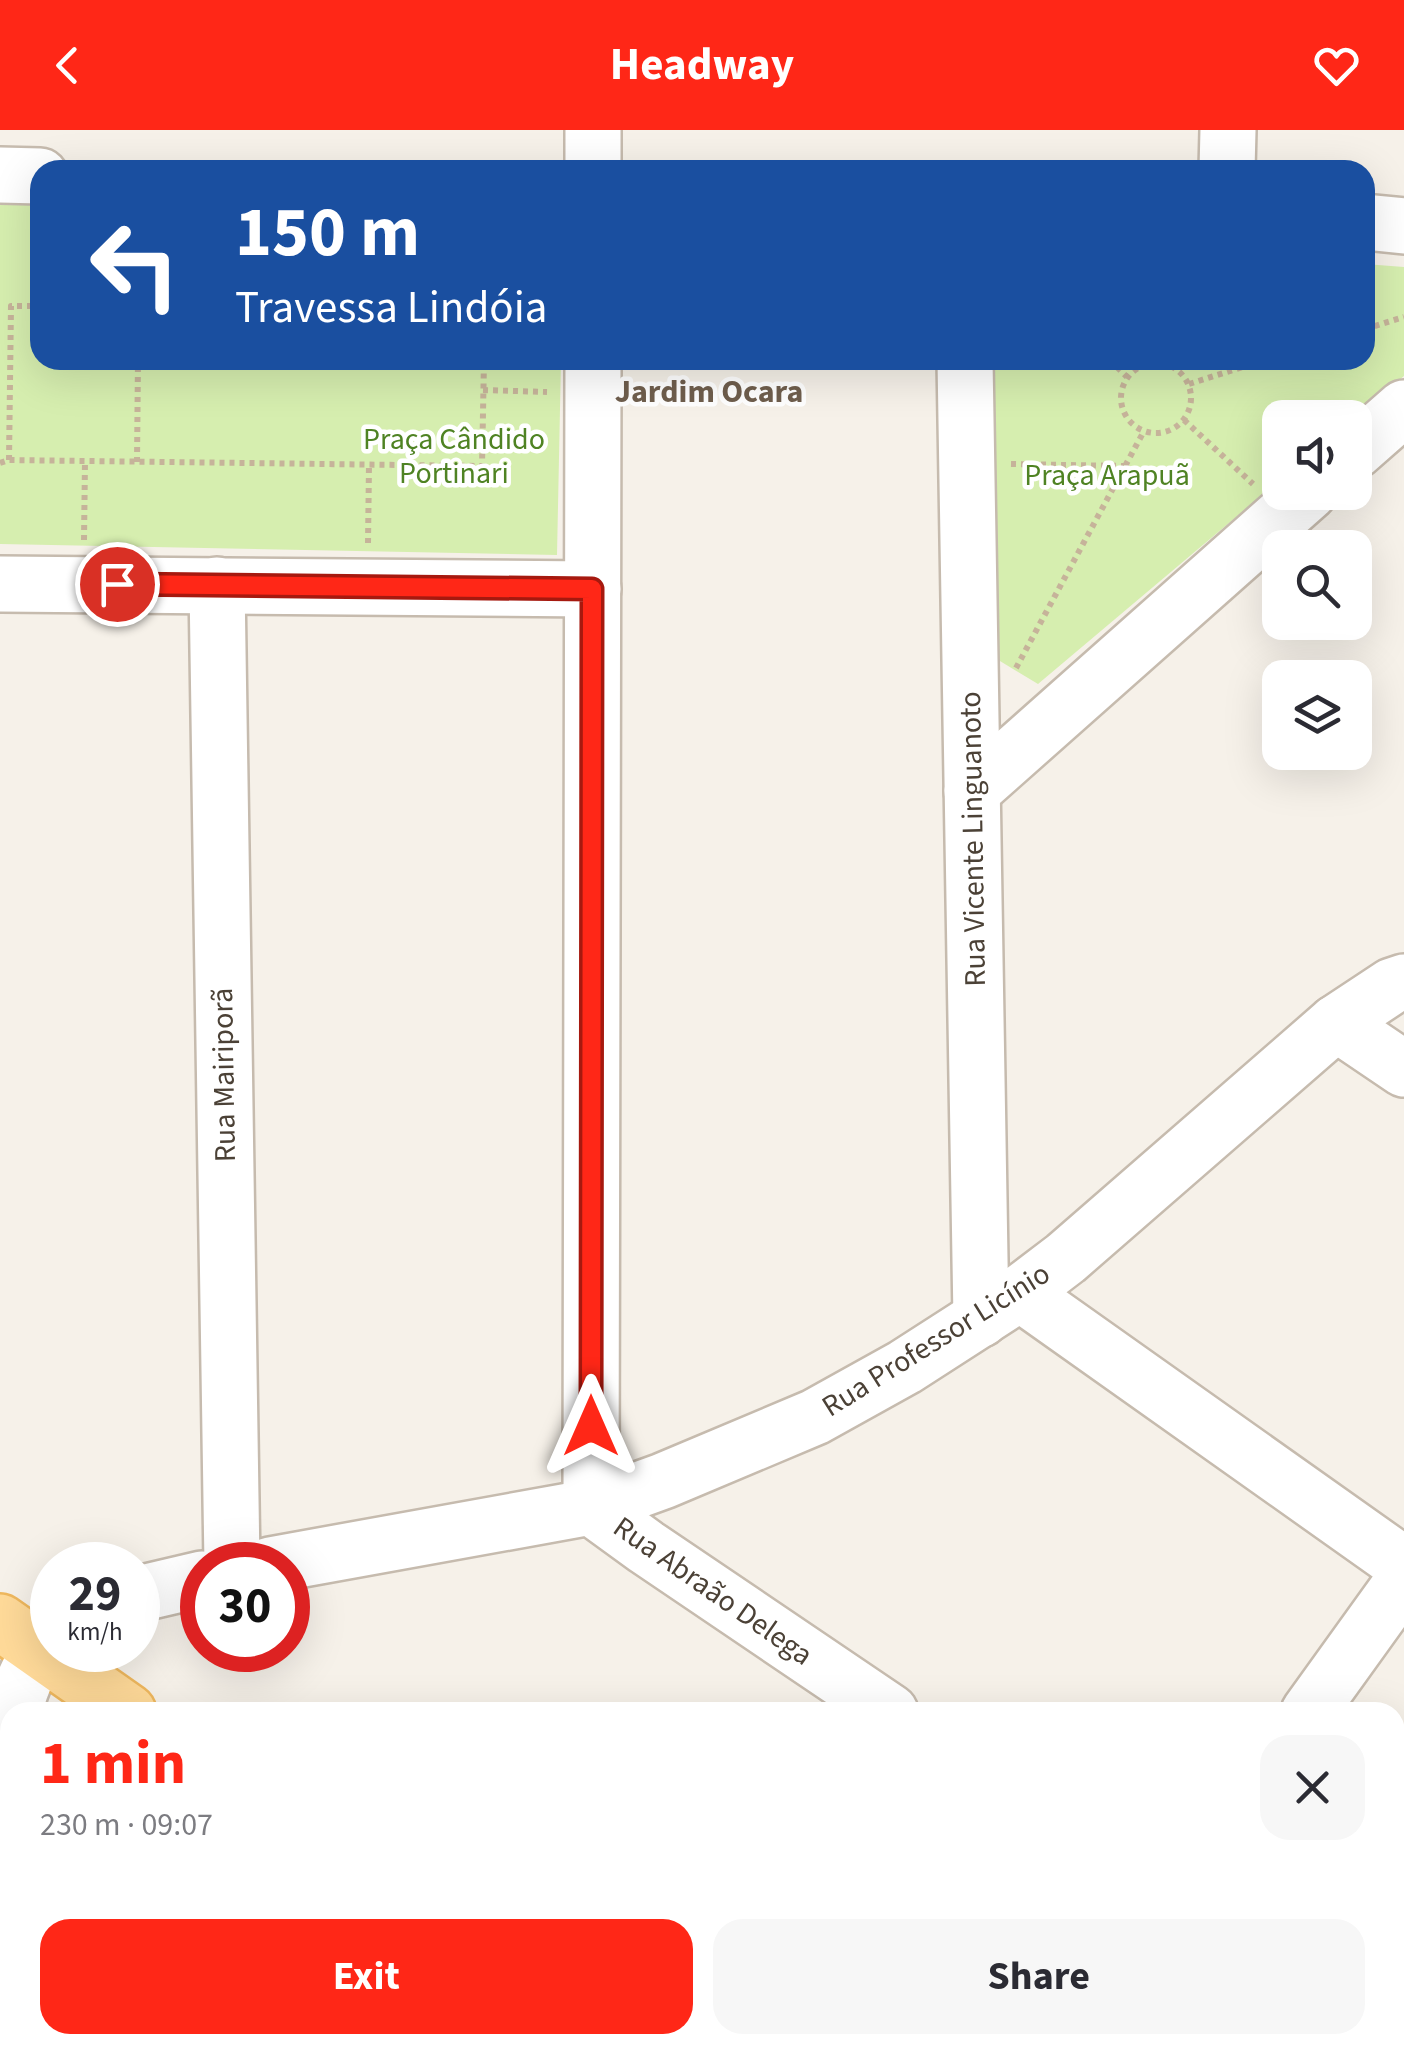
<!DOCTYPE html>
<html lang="en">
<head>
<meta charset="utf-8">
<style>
	:root { --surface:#fff; --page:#f7f7f7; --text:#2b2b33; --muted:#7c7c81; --accent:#ff2717 }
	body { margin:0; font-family:"Source Sans 3",sans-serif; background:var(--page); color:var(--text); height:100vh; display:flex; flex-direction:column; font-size:38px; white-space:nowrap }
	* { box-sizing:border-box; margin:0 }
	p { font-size:32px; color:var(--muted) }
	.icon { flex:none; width:55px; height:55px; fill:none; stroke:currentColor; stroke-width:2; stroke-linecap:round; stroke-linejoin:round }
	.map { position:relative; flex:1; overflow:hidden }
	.panel { position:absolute; left:0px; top:1572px; width:1405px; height:352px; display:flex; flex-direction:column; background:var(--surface); border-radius:30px 30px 0 0; box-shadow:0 10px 40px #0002 }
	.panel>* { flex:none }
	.banner { position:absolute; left:30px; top:30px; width:1345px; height:210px; border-radius:30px; box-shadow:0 10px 40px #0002; background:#1a4fa0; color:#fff; overflow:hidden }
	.fabs { position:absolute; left:1262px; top:270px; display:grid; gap:20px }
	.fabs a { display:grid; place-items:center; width:110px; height:110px; border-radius:20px; background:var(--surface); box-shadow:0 10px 40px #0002; font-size:50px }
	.speed { position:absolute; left:30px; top:1412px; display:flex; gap:20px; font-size:50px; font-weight:700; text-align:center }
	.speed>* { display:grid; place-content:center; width:130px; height:130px; border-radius:50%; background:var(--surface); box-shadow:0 10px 40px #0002; line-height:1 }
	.speed small { font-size:25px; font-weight:400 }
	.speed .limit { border:15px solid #d22; background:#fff; color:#111 }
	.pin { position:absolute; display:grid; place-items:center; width:85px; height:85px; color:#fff; margin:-42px; border:5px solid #fff; border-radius:50%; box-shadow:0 2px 10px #0007 }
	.me { position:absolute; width:110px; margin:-55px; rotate:0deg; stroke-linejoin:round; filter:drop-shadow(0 0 8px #0008) }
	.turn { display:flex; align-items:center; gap:35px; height:210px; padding:0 40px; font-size:45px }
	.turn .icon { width:130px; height:130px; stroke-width:2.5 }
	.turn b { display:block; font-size:70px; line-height:85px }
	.round { display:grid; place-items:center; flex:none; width:105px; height:105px; border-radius:30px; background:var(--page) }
	.overview { display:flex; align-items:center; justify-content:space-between; height:170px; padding:0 40px }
	h1 { font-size:60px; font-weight:700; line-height:75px; color:var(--accent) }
	.primary-button { display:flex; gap:20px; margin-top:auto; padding:20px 40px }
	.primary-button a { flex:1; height:115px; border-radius:30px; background:var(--accent); color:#fff; font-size:40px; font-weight:700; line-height:115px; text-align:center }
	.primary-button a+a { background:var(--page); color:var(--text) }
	header { display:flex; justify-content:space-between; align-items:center; height:130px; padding:0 40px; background:var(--accent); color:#fff; font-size:45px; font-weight:700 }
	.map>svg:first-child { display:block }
</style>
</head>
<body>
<header><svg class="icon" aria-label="back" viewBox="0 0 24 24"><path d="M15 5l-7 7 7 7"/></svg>Headway<svg class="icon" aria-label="heart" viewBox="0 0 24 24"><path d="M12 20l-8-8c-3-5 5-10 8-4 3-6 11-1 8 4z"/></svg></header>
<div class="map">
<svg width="1404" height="1923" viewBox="0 0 1404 1923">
	<rect width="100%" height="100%" fill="#f6f1e9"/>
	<g fill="#d6eeaf">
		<polygon points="0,75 40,75 40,230 561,230 557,425 0,414"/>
		<polygon points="1365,134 1404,137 1404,246 1355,287 1280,288 1280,350 1038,554 995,528 990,230 1365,230"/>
	</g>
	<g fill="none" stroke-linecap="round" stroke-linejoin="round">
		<g stroke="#c6bbae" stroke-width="60">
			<g id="minor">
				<polyline points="593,40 593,0"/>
				<polyline points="1227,40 1228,0"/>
				<polyline points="0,45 40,46"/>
				<polyline points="1365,92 1404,96"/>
				<polyline points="965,230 981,1189"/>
				<polyline points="1355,321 1404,278"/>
				<polyline points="0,454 593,459"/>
				<polyline points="217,455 232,1435"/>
				<polyline points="972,661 1309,362"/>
				<polyline points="1336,893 1404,939"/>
				<polyline points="1020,1163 1404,1435"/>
				<polyline points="591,1377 593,230"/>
				<polyline points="591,1377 646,1417 890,1582"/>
				<polyline points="270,1435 591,1377 663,1351 815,1287 905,1237 1020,1163 1066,1128 1336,893 1392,856 1404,852"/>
				<polyline points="138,1464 202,1449"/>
				<path d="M14 1582C21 1554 33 1526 52 1505"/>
				<polyline points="1309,1582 1404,1450"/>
				<polyline points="0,1643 10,1600"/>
				<polyline points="1379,1915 1391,1923"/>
				<polyline points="1071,1923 1076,1915"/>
			</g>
		</g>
		<g stroke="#efb85e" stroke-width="60">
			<g id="major">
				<polyline points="0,1492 128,1582"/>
				<polyline points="608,1915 619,1923"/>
			</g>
		</g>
		<g stroke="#c6b39a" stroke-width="6" stroke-dasharray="5 5" stroke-linecap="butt">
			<polyline points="1365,199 1404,187"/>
			<polyline points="1110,230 1127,247"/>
			<circle cx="1156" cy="268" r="35"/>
			<polyline points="1189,254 1265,230"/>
			<polyline points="483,260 547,262"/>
			<polyline points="1184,290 1253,354"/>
			<polyline points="9,330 11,176 40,176"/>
			<polyline points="137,332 138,230"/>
			<polyline points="0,333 9,330 482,336 484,230"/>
			<polyline points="1011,334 1124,336"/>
			<polyline points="84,410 85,331"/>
			<polyline points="368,413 369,335"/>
			<polyline points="1016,538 1144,301"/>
		</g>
		<use href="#minor" stroke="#fff" stroke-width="55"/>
		<use href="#major" stroke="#ffda99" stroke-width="55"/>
	</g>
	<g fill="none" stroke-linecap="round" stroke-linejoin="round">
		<g stroke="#a6190f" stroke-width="25">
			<polyline id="route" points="117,454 592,459 591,1296"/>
		</g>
		<use href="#route" stroke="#ff2717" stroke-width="18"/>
	</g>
	<g text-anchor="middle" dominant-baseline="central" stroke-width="9" stroke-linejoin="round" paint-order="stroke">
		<g font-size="30" fill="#4f8323" stroke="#fff">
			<text x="454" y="309">Praça Cândido<tspan x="454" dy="34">Portinari</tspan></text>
			<text x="1107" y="345">Praça Arapuã</text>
		</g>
		<g font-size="30" fill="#4b4136" stroke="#fff">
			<text transform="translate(973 709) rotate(-91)">Rua Vicente Linguanoto</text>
			<text transform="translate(224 945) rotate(-91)">Rua Mairiporã</text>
			<text transform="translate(936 1210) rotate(-32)">Rua Professor Licínio</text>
			<text transform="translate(713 1461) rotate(35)">Rua Abraão Delega</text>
		</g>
		<g font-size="32" font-weight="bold" fill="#6f5e4d" stroke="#fff">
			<text x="709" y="262">Jardim Ocara</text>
		</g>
	</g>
</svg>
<div class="fabs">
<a><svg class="icon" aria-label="sound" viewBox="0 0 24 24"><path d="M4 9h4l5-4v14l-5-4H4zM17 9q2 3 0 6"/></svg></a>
<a><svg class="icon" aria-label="search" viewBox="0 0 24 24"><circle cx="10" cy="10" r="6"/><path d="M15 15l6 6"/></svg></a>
<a><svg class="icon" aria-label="layers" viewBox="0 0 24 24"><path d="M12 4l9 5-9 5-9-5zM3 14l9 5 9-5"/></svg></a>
</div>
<div class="speed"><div>29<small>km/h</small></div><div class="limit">30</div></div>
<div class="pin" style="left:117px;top:454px;background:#d93025"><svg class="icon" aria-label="arrive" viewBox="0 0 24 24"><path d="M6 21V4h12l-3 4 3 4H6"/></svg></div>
<svg class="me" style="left:591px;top:1296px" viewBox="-20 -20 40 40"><path d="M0-17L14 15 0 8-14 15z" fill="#ff2717" stroke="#fff" stroke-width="4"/></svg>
<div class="banner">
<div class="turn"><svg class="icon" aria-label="left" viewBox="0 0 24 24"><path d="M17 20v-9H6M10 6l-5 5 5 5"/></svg><div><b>150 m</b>Travessa Lindóia</div></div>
</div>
<section class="panel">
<div class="overview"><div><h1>1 min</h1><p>230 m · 09:07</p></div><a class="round"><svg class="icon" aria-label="close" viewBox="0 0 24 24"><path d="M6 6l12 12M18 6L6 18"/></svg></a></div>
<div class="primary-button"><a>Exit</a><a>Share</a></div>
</section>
</div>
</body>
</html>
